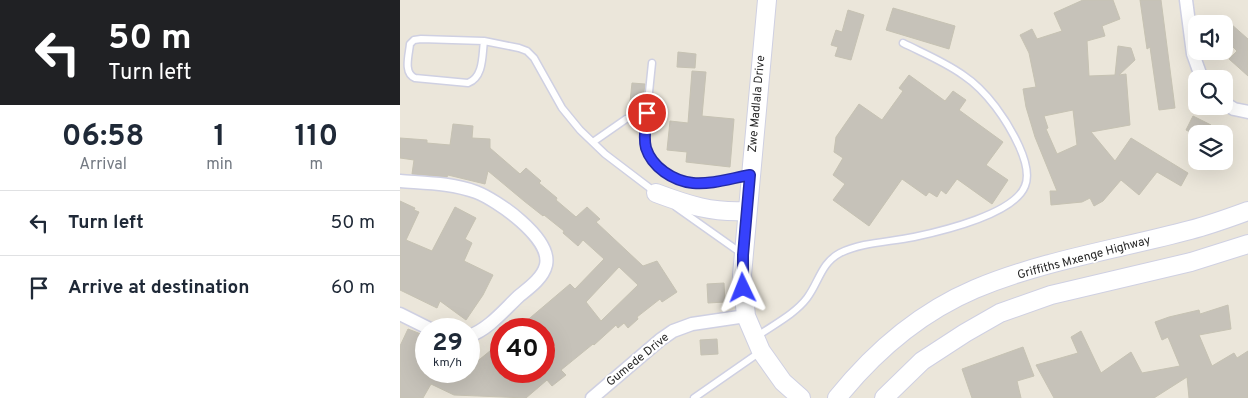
<!DOCTYPE html>
<html lang="en">
<head>
<meta charset="utf-8">
<style>
	:root { --surface:#fff; --page:#f2f2f3; --text:#1f2937; --muted:#747a83; --line:#e0e1e3 }
	body { margin:0; font-family:Overpass,sans-serif; background:var(--page); color:var(--text); height:100vh; display:flex; flex-direction:column; font-size:19px; white-space:nowrap }
	* { box-sizing:border-box; margin:0 }
	p { font-size:16px; color:var(--muted) }
	.icon { flex:none; width:28px; height:28px; fill:none; stroke:currentColor; stroke-width:2; stroke-linecap:round; stroke-linejoin:round }
	.map { position:relative; flex:1; overflow:hidden }
	.side { display:flex; flex-direction:column; background:var(--surface); width:400px }
	.side>* { flex:none }
	.top-card { background:#202124; color:#fff; overflow:hidden }
	.fabs { position:absolute; left:788px; top:15px; display:grid; gap:10px }
	.fabs a { display:grid; place-items:center; width:45px; height:45px; border-radius:10px; background:var(--surface); box-shadow:0 5px 20px #0002; font-size:25px }
	.speed { position:absolute; left:15px; top:318px; display:flex; gap:10px; font-size:25px; font-weight:700; text-align:center }
	.speed>* { display:grid; place-content:center; width:65px; height:65px; border-radius:50%; background:var(--surface); box-shadow:0 5px 20px #0002; line-height:1 }
	.speed small { font-size:12px; font-weight:400 }
	.speed .limit { border:8px solid #d22; background:#fff; color:#111 }
	.pin { position:absolute; display:grid; place-items:center; width:42px; height:42px; color:#fff; margin:-21px; border:2px solid #fff; border-radius:50%; box-shadow:0 1px 5px #0007 }
	.me { position:absolute; width:55px; margin:-28px; rotate:358deg; stroke-linejoin:round; filter:drop-shadow(0 0 4px #0008) }
	.turn { display:flex; align-items:center; gap:18px; height:105px; padding:0 25px; font-size:22px }
	.turn .icon { width:65px; height:65px; stroke-width:2.5 }
	.turn b { display:block; font-size:35px; line-height:42px }
	.eta { display:flex; justify-content:space-evenly; align-items:center; height:85px; text-align:center }
	.eta b { font-size:30px; font-weight:700; line-height:35px }
	ul { padding:0; list-style:none }
	li { display:flex; align-items:center; gap:15px; height:65px; padding:0 25px; border-top:1px solid var(--line) }
	li div { flex:1 }
	li b { display:block; font-size:19px }
	li em { font-style:normal }
	main { display:flex; flex:1; min-height:0 }
	.map>svg:first-child { display:block }
</style>
</head>
<body>
<main>
<section class="side">
<div class="top-card">
<div class="turn"><svg class="icon" aria-label="left" viewBox="0 0 24 24"><path d="M17 20v-9H6M10 6l-5 5 5 5"/></svg><div><b>50 m</b>Turn left</div></div>
</div>
<div class="eta">
<div><b>06:58</b><p>Arrival</p></div>
<div><b>1</b><p>min</p></div>
<div><b>110</b><p>m</p></div>
</div>
<ul>
<li><svg class="icon" aria-label="left" viewBox="0 0 24 24"><path d="M17 20v-9H6M10 6l-5 5 5 5"/></svg><div><b>Turn left</b></div><em>50 m</em></li>
<li><svg class="icon" aria-label="arrive" viewBox="0 0 24 24"><path d="M6 21V4h12l-3 4 3 4H6"/></svg><div><b>Arrive at destination</b></div><em>60 m</em></li>
</ul>
</section>
<div class="map">
<svg width="848" height="398" viewBox="0 0 848 398">
	<rect width="100%" height="100%" fill="#ebe6da"/>
	<g fill="#c6c2b9" stroke="#c6c2b3" fill-rule="evenodd">
		<path d="M683 0H713L720 19 702 26 705 36 687 41 689 76 715 75 718 46 731 48 735 60 719 75 726 74 730 125 691 132 715 161 731 138 788 173 781 186 757 172 739 195 721 180 703 201 694 206 690 198 682 202 651 205 650 191H657L635 137 626 107 623 89 636 87 629 53 620 35 632 29 637 39 662 31 654 13ZM673 110 677 145 657 154 646 129 648 128 644 116Z"/>
		<polygon points="740,0 761,0 775,108 759,110 750,47 747,49"/>
		<polygon points="493,8 555,26 549,49 486,30"/>
		<polygon points="448,10 464,15 451,60 435,56 438,47 431,45 436,30 442,32"/>
		<polygon points="831,24 848,39 848,76 829,59 837,51 824,38 824,32"/>
		<polygon points="278,52 296,54 295,68 277,67"/>
		<polygon points="292,71 306,72 302,116 334,119 330,167 286,162 287,152 267,150 270,121 288,123"/>
		<polygon points="509,75 545,101 553,91 566,100 559,110 603,142 586,165 608,180 592,204 557,179 546,194 541,190 537,197 529,192 526,196 502,179 469,226 433,200 445,184 433,175 443,158 434,152 436,137 459,104 482,120 503,91 499,88"/>
		<polygon points="232,83 245,84 242,109 233,112 229,111"/>
		<polygon points="793,116 811,125 807,134 794,134 786,130"/>
		<path d="M53 124 73 126 72 138 90 139V148L120 174 126 168 141 181 139 183 157 198 156 200 176 217 187 207 200 219 196 222 243 266 257 261 277 292 262 302 260 299 237 317 238 319 228 328 224 323 218 328 216 325 194 345 193 344 161 370 166 375 152 386 147 380 126 398 54 395 31 384 23 398H0V346L8 329 26 336V371H69V368L101 342V371H144V357L156 347 144 333V329H117L170 284 175 289 204 259 183 240 178 246 163 233 164 231 144 215 143 216 124 201 88 171 85 184 48 175 47 177 12 174 14 160 0 158V138L27 140V143L50 145ZM219 267 238 285 201 321 186 302Z"/>
		<polygon points="0,201 15,208 14,210 19,212 6,240 32,251 55,207 76,218 65,239 72,243 64,261 93,275 83,295 66,320 40,301 37,308 0,290"/>
		<polygon points="324,283 325,302 308,303 307,284"/>
		<polygon points="828,305 831,329 799,335 812,366 834,353 837,358 848,351 848,398 789,398 787,377 754,398 654,398 636,365 678,353 671,337 681,331 701,373 731,352 742,373 780,366 768,337 762,340 755,322 769,317 799,310 800,314"/>
		<polygon points="317,339 318,354 301,355 300,340"/>
		<polygon points="623,347 634,376 617,381 621,398 572,398 562,369"/>
	</g>
	<g fill="none" stroke-linecap="round" stroke-linejoin="round">
		<g stroke="#cfd0e2" stroke-width="9">
			<g id="lane">
				<path d="M84 41C82 55 84 77 68 83L15 78C3 73 9 55 10 44L14 40 21 39 84 41 119 48 127 51 134 58 162 108 180 130 205 154 255 192"/>
				<polyline points="252,63 245,131 246,146 252,160 264,172 282,181 294,183 349,175"/>
				<polyline points="193,142 226,119 247,113"/>
				<polyline points="276,207 341,253"/>
				<path d="M356 337C373 325 395 314 407 298 419 282 421 263 440 253 462 242 491 242 514 237 542 231 614 214 625 186 630 174 624 157 619 146 607 120 587 91 563 75 545 62 523 53 503 43"/>
				<polyline points="294,398 360,352"/>
			</g>
		</g>
		<g stroke="#cfd0e2" stroke-width="15">
			<g id="street">
				<polyline points="786,0 793,54 802,79"/>
				<polyline points="824,103 834,109 848,112"/>
				<path d="M0 181C25 183 52 183 76 192 97 200 152 238 146 265 143 278 129 288 119 296 104 310 89 329 69 336"/>
				<polyline points="0,314 30,329"/>
				<polyline points="192,398 260,340 273,331 292,324 346,316"/>
			</g>
		</g>
		<g stroke="#cfd0e2" stroke-width="20">
			<g id="secondary">
				<polyline points="367,0 342,275 346,316 361,351 383,382 401,398"/>
				<path d="M256 193C288 205 312 213 347 211"/>
				<path d="M437 398C474 352 521 312 575 289 644 260 719 249 790 230 810 225 829 218 848 211"/>
				<polyline points="484,398 522,361 565,333 600,313 651,295 791,262 848,244"/>
			</g>
		</g>
		<use href="#lane" stroke="#fff" stroke-width="6"/>
		<use href="#street" stroke="#fff" stroke-width="12"/>
		<use href="#secondary" stroke="#fff" stroke-width="18"/>
	</g>
	<g fill="none" stroke-linecap="round" stroke-linejoin="round">
		<g stroke="#232aa4" stroke-width="12">
			<path id="route" d="M247 113C246 124 243 137 246 148 252 167 273 181 293 183 311 185 332 178 350 175L343 255V288"/>
		</g>
		<use href="#route" stroke="#3641fc" stroke-width="9"/>
	</g>
	<g text-anchor="middle" dominant-baseline="central" stroke-width="4" stroke-linejoin="round" paint-order="stroke">
		<g font-size="12" fill="#282828" stroke="#fff">
			<text transform="translate(357 104) rotate(-85)">Zwe Madlala Drive</text>
			<text transform="translate(684 258) rotate(-15)">Griffiths Mxenge Highway</text>
			<text transform="translate(238 360) rotate(-39)">Gumede Drive</text>
		</g>
	</g>
</svg>
<div class="fabs">
<a><svg class="icon" aria-label="sound" viewBox="0 0 24 24"><path d="M4 9h4l5-4v14l-5-4H4zM17 9q2 3 0 6"/></svg></a>
<a><svg class="icon" aria-label="search" viewBox="0 0 24 24"><circle cx="10" cy="10" r="6"/><path d="M15 15l6 6"/></svg></a>
<a><svg class="icon" aria-label="layers" viewBox="0 0 24 24"><path d="M12 4l9 5-9 5-9-5zM3 14l9 5 9-5"/></svg></a>
</div>
<div class="speed"><div>29<small>km/h</small></div><div class="limit">40</div></div>
<div class="pin" style="left:247px;top:113px;background:#d93025"><svg class="icon" aria-label="arrive" viewBox="0 0 24 24"><path d="M6 21V4h12l-3 4 3 4H6"/></svg></div>
<svg class="me" style="left:343px;top:288px" viewBox="-20 -20 40 40"><path d="M0-17L14 15 0 8-14 15z" fill="#3641fc" stroke="#fff" stroke-width="4"/></svg>
</div>
</main>
</body>
</html>
